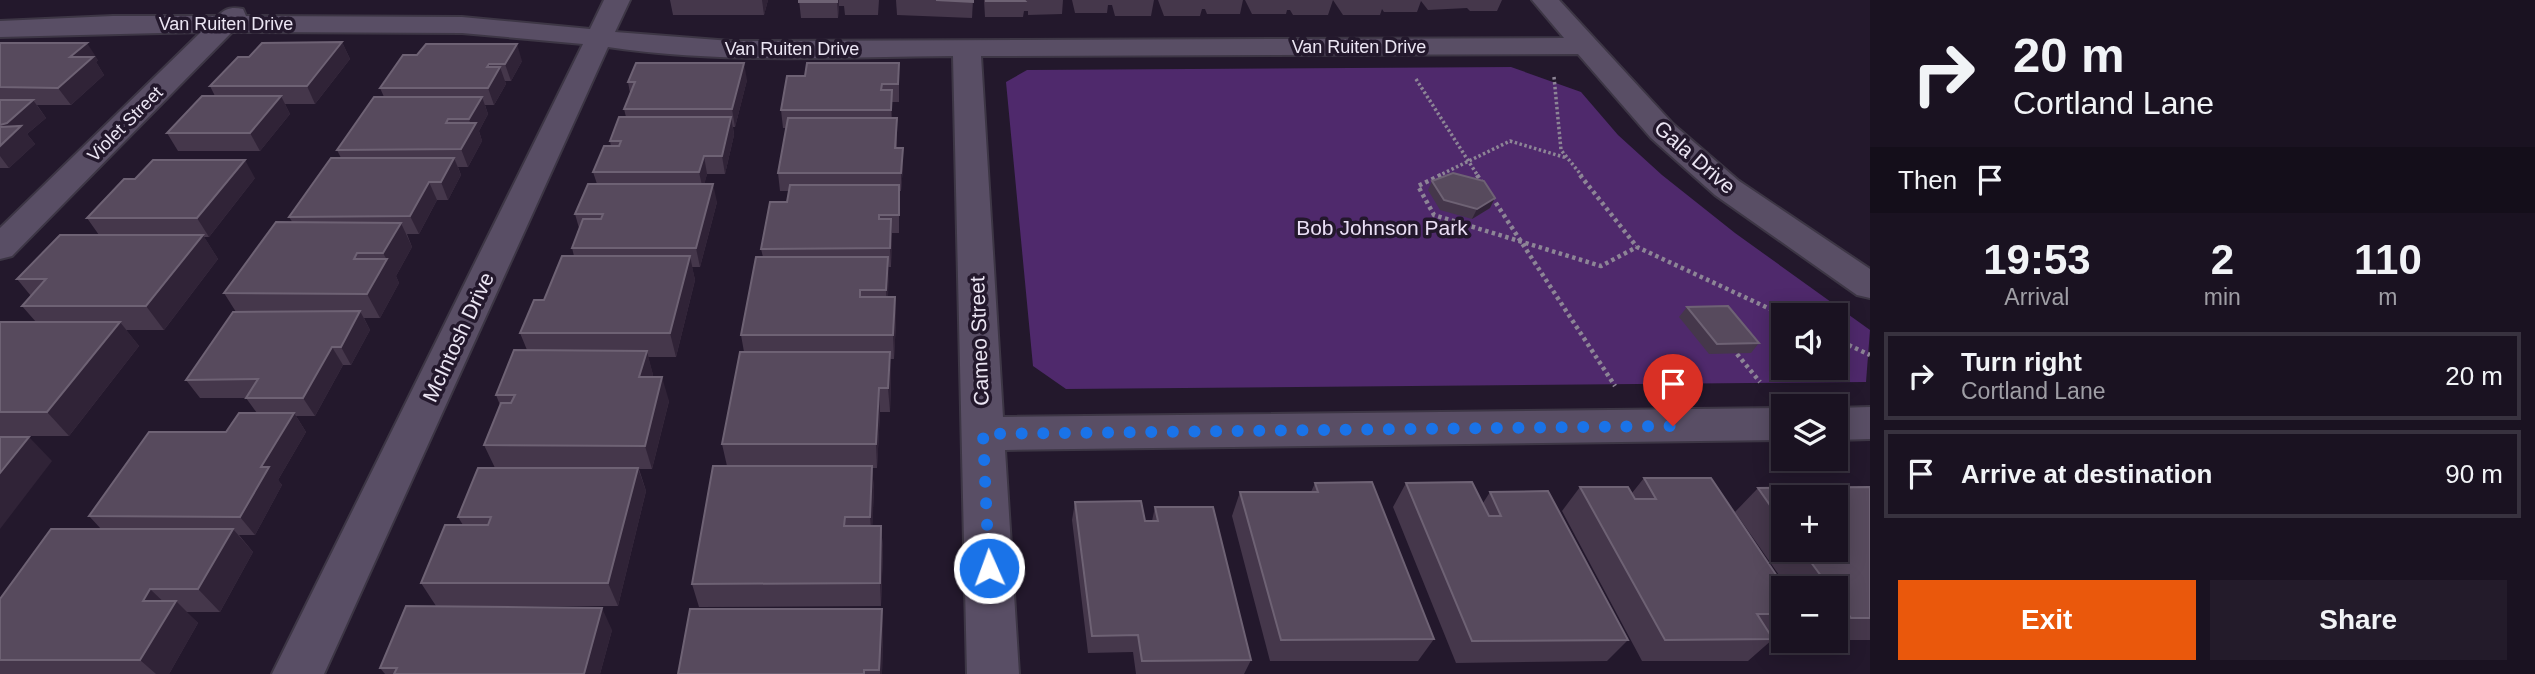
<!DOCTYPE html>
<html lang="en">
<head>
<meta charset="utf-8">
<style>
	:root { --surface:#1a1221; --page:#231b2a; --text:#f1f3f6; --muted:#9f9ea5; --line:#38323f; --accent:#ea580c }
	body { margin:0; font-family:Arial,sans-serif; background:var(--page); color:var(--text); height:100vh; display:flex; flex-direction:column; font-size:26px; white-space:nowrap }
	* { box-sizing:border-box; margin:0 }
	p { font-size:23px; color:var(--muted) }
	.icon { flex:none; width:38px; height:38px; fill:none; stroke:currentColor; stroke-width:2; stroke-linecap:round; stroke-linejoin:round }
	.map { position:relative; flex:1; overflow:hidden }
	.details { display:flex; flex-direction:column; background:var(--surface); width:665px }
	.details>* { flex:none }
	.guide { background:#1a1221; color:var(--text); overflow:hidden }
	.controls { position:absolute; left:1771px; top:303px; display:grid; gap:14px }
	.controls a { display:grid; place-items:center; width:77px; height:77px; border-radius:0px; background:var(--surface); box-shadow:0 4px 18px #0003,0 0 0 2px var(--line); font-size:35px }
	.pin { position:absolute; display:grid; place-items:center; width:60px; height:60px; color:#fff; margin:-72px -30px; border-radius:50% 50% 50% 0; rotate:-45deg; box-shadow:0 0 7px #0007 }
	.pin .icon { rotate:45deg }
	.me { position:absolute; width:77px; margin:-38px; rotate:358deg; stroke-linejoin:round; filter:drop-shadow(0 0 5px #0008) }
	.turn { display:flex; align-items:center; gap:24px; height:147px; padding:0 28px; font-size:32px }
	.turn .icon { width:91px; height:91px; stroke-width:2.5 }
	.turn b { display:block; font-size:49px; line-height:60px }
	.then { display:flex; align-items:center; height:66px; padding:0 28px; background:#0003; gap:14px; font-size:26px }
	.eta { display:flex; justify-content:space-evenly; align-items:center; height:119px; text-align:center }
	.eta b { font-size:42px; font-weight:800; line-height:49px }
	.button { display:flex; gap:14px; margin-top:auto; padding:14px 28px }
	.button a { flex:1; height:80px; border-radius:0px; background:var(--accent); color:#fff; font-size:28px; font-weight:800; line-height:80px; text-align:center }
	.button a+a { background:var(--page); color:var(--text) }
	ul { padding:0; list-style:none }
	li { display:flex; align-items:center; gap:21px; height:88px; margin:0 14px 10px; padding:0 14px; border:4px solid var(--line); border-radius:0px }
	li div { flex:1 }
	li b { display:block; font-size:26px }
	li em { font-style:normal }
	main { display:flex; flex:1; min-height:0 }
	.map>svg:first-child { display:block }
</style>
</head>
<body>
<main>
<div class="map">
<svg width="1870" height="674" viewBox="0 0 1870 674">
	<rect width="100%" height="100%" fill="#23182c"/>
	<path fill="#4f296c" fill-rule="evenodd" d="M1511 67 1581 92 1618 135 1662 175 1735 233 1870 330 1866 382 1066 389 1033 366 1006 82 1027 70ZM1783 315H1836V368H1783Z"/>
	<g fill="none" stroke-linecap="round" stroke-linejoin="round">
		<g stroke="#3d3645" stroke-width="4">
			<g id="minor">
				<path d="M604 0H630L615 32 731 41 1564 38 1532 0H1559L1673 124 1739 181 1870 269V298L1857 295 1715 195 1651 138 1578 54 981 56 1003 417 1783 408V440L1005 450 1019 674H967L953 56C839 57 722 64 608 47L324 674H272L583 44 462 33 232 32 12 256 0 259V228L201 32 0 37V21L113 16H218C226 8 232 7 243 9L246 16 462 17 590 29Z"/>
				<polygon points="1870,407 1870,439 1836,440 1836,408"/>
			</g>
		</g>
		<g stroke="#8d8596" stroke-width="3.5" stroke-dasharray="2.5 2.5" stroke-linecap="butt">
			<polyline points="1554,77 1561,150 1582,176"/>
			<polyline points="1416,79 1478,176"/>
			<polyline points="1438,176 1510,141 1567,158"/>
		</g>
		<g stroke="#8d8596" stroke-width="4.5" stroke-dasharray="3.5 3.5" stroke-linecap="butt">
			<polyline points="1441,175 1418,186 1434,215 1601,266 1637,247"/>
			<polyline points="1477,175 1483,184"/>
			<polyline points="1580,175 1637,247 1783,315"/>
			<polyline points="1492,197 1615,386"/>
			<polyline points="1836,339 1870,355"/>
			<polyline points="1737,354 1760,382"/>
		</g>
		<use href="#minor" fill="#594e65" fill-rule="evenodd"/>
	</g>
	<g fill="#45374b" fill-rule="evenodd">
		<polygon points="670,0 768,0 764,15 673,15"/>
		<polygon points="799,0 879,0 878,15 845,15 844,6 839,6 838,18 801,18"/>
		<polygon points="896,0 973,0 972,18 897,15"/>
		<polygon points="984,0 1063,0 1062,14 1028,15 1028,11 1024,11 1023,17 985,17"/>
		<polygon points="1072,0 1154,0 1151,16 1115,16 1112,5 1108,5 1107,13 1075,13"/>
		<polygon points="1158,0 1243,0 1240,14 1207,14 1205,9 1202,9 1200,16 1164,16"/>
		<polygon points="1245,0 1333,0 1328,15 1293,15 1290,10 1287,10 1286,14 1252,14"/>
		<polygon points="1333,0 1502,0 1497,11 1470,11 1467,8 1428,10 1421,1 1417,12 1384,12 1382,9 1380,15 1343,15"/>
		<polygon points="342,42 350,59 315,104 285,104 290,114 260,151 178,151 167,133 215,96 210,86 249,57"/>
		<polygon points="0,43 98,60 96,62 104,75 71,105 37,105 46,118 27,134 35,144 9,168 0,168"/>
		<polygon points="403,55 522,61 511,81 505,81 506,84 494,105 485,105 488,114 479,131 482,141 468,167 458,167 461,175 448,200 437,200 419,234 407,234 412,247 396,276 399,283 380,318 364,318 370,330 351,365 343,365 315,416 296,416 306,432 278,480 282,485 255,535 239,535 253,552 220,612 186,612 198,623 169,674 0,674 0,599 101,529 89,516 257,413 246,398 200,398 186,380 236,312 224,293 293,223 289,217 341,158 337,150 384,97 380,88"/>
		<polygon points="747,80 735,127 733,127 734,135 725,174 707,174 704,184 717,202 700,267 692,267 695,280 676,357 648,357 653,375 653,377 669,401 652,469 639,469 646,491 618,606 436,606 421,583 463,525 458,517 495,468 484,445 500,405 496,395 527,350 520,333 574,256 572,248 579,228 575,214 597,184 593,172 611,146 610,141 626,117 624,109 630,93 628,82"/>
		<polygon points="899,80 899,102 892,102 892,118 897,118 897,148 903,166 901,191 899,191 899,233 892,233 891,267 888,267 888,297 895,297 896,321 894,359 890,359 891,376 890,412 880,412 877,468 872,468 874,490 872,526 881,526 883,549 881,606 699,607 692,584 727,466 722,444 744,352 741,335 763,257 761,249 787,202 789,191 780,191 778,173 786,128 783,128 781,110"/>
		<polygon points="255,178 209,237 204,237 218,259 164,330 126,330 139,346 69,436 0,436 0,322 36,322 22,306 31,296 17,279 99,235 87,218"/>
		<polygon points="1432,181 1490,208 1472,219 1440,210 1428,190"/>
		<polygon points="1687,307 1759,343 1751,353 1709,354 1679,317"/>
		<polygon points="1644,478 1783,588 1783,630 1777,636 1771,636 1773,639 1748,661 1642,661 1562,511 1580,487 1632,493"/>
		<polygon points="1315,483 1434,639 1418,661 1270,661 1232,516 1240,492 1311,492"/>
		<polygon points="1406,483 1483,503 1490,492 1628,640 1607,661 1456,663 1393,507"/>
		<path d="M1870 487V640H1836V588H1788L1735 512 1758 488ZM1783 497 1836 550H1783Z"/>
		<polygon points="1075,502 1145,521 1152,521 1155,507 1251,660 1244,674 1136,674 1133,652 1088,653 1072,520"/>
		<polygon points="882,609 883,631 882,674 678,674"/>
		<polygon points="612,630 600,674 385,674 380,668"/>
	</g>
	<g fill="#302337">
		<polygon points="762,0 768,0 764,15"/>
		<polygon points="837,0 839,0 839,6 838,18"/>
		<polygon points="342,42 350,59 315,104 307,86"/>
		<polygon points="87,43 98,60 96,62 104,75 71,105 58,88 70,57"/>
		<polygon points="517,44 522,61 511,81 505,64"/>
		<polygon points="744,63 747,80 735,127 732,109"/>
		<polygon points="489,64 494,78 500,67 506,84 494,105 488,88 487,67"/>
		<polygon points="892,90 892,107 891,128 891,110"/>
		<polygon points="281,96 290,114 260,151 250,133"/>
		<polygon points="482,97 488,114 479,131 482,141 468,167 461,149 472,129 469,119"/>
		<polygon points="33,100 46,118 27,134 35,144 9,168 0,156 0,125"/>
		<polygon points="731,117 734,135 725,174 722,156"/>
		<polygon points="903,148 903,166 901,191 901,173"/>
		<polygon points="704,156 707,174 703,190 699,172"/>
		<polygon points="454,158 461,175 448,200 441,182"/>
		<polygon points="245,160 255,178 209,237 197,218"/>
		<polygon points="429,182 437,200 419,234 410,216"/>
		<polygon points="713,184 717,202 700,267 696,248"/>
		<polygon points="1495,198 1490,208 1472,219 1477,209"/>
		<polygon points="891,219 892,237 891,267 890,248"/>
		<polygon points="401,223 412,247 396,276 399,283 380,318 367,294 387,260 383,253"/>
		<polygon points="203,235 218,259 164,330 146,306"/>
		<polygon points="690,256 695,280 676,357 670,333"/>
		<polygon points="888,257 889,281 887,314 886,290"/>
		<polygon points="895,297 896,321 894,359 893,335"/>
		<polygon points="360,311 370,330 351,365 341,347"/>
		<polygon points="120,322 139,346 69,436 47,412"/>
		<polygon points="332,347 343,365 315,416 303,398"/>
		<polygon points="647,351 653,375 646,401 639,377"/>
		<polygon points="890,352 891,376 890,412 888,388"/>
		<polygon points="662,377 669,401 652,469 645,446"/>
		<polygon points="879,388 880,412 877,468 876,444"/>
		<polygon points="294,413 306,432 278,480 282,485 255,535 240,517 261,467"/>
		<polygon points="29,437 52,461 0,529 0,473"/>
		<polygon points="872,466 874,490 872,540 870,517"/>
		<polygon points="638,468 646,491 618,606 608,583"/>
		<polygon points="881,526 883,549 881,606 880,583"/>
		<polygon points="233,529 253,552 220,612 198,589"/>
		<polygon points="150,589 171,609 176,601 198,623 169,674 156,674 140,660 143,601"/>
		<polygon points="602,608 612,630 600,674 584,674"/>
		<polygon points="882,609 883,631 882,674 880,674"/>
	</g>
	<g fill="#574a5d" stroke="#6e6274" stroke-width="2">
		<rect x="799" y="0" width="38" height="2"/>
		<polygon points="936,0 973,0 973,2"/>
		<polygon points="986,0 1024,0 1025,1 986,1"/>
		<polygon points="342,42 307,86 210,86 238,57 249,57 262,43"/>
		<polygon points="0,43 87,43 70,57 93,57 58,88 0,87"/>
		<polygon points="426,44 517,44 505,64 489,64 487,67 500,67 488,88 380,88 403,55 417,55"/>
		<polygon points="636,63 744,63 732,109 624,109 635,82 628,82"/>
		<polygon points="807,63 899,63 898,84 882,84 881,90 892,90 891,110 781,110 787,76 805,76"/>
		<polygon points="202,96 281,96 250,133 167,133"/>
		<polygon points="374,97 482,97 469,119 448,119 446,123 476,123 461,149 337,150"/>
		<polygon points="0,100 33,100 7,123 0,125"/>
		<polygon points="619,117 731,117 722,156 704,156 699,172 593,172 604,146 619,146 621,141 610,141"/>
		<polygon points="788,118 897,118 895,148 903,148 901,173 778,173"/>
		<polygon points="21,126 0,146 0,127"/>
		<polygon points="331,158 454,158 441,182 429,182 410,216 289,217"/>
		<polygon points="153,160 245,160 197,218 87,218 124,179 135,179"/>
		<polygon points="1453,173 1484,181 1495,198 1477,209 1444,200 1432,181"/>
		<polygon points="588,184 713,184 696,248 572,248 583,219 601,219 603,214 575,214"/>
		<polygon points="790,185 899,185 899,215 879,215 879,219 891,219 890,248 761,249 770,202 787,202"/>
		<polygon points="276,222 401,223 383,253 357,253 354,259 387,259 367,294 224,293"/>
		<polygon points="60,235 203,235 146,306 22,306 46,279 17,279"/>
		<polygon points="562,256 690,256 670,333 520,333 534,300 544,300"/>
		<polygon points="756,257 888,257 886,290 860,290 860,297 895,297 893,335 741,335"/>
		<polygon points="1728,306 1759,343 1717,344 1687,307"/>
		<polygon points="360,311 341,347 332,347 303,398 246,398 258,379 186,380 233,312"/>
		<polygon points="0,322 120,322 47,412 0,412"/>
		<polygon points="514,350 647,351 639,377 662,377 645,446 484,445 501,403 511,403 515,395 496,395"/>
		<polygon points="740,352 890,352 888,388 879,388 876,444 722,444"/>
		<polygon points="239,413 294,413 261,467 269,467 240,517 89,516 149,432 226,432"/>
		<polygon points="0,437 29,437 0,473"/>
		<polygon points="713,466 872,466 870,517 845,517 844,526 881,526 880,583 692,584"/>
		<polygon points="478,468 638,468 608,583 421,583 445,525 488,525 491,517 458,517"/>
		<polygon points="1644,478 1711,478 1785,588 1783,588 1783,614 1757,614 1773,639 1665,640 1580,487 1628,487 1635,499 1656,499"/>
		<polygon points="1372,482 1434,639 1281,640 1240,492 1318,492 1315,483"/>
		<polygon points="1472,482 1489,516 1501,516 1490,492 1548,491 1628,640 1472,641 1406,483"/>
		<polygon points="1870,487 1870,618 1851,618 1836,597 1836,588 1830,588 1802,550 1836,550 1836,497 1783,497 1783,524 1758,488"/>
		<polygon points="1141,501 1145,521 1158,521 1155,507 1213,507 1251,660 1142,661 1138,635 1092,636 1075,502"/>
		<polygon points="51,529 233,529 198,589 150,589 143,601 176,601 140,660 0,660 0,599"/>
		<polygon points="406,606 602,608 584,674 394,674 397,668 380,668"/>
		<polygon points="690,609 882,609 879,670 864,670 864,674 678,674"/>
	</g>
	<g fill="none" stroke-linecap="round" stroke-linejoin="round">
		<polyline stroke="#1a73e8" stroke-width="12" stroke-dasharray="0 21.6" points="989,568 983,434 1673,426"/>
	</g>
	<g text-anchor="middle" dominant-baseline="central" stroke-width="7" stroke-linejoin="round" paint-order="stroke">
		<g font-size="18" fill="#ebe5f3" stroke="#23182c">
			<text x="226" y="24">Van Ruiten Drive</text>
			<text x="1359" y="47">Van Ruiten Drive</text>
			<text x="792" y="49">Van Ruiten Drive</text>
			<text transform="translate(125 124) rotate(-45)">Violet Street</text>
		</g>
		<g font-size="21" fill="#ebe5f3" stroke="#23182c">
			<text transform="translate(1695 157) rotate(41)">Gala Drive</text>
			<text transform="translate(458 337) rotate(-65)">McIntosh Drive</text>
			<text transform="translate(979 341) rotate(-92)">Cameo Street</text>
		</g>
		<g font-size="21" fill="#eadff5" stroke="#23182c">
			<text x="1382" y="227">Bob Johnson Park</text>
		</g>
	</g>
</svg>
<div class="controls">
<a><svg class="icon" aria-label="sound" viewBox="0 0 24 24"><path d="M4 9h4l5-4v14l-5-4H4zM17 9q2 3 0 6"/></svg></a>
<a><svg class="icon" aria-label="layers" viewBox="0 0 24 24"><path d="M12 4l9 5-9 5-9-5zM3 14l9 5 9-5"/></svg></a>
<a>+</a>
<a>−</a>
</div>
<div class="pin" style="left:1673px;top:426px;background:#d93025"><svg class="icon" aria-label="arrive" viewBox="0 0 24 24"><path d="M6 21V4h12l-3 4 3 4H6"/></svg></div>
<svg class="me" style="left:989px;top:568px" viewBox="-20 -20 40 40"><circle r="17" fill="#1a73e8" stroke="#fff" stroke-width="3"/><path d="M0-11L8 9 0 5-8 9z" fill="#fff"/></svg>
</div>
<section class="details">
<div class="guide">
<div class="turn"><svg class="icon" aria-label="right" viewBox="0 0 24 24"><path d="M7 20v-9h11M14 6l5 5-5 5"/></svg><div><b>20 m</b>Cortland Lane</div></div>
<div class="then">Then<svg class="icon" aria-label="arrive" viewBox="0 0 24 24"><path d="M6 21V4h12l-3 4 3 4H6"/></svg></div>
</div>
<div class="eta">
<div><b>19:53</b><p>Arrival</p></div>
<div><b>2</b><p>min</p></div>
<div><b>110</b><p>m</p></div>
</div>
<ul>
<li><svg class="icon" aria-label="right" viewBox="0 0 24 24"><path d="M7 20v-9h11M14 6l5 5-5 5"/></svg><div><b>Turn right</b><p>Cortland Lane</p></div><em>20 m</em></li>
<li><svg class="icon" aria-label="arrive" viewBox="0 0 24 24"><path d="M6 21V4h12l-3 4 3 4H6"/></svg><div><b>Arrive at destination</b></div><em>90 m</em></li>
</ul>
<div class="button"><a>Exit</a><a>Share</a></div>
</section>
</main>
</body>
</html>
